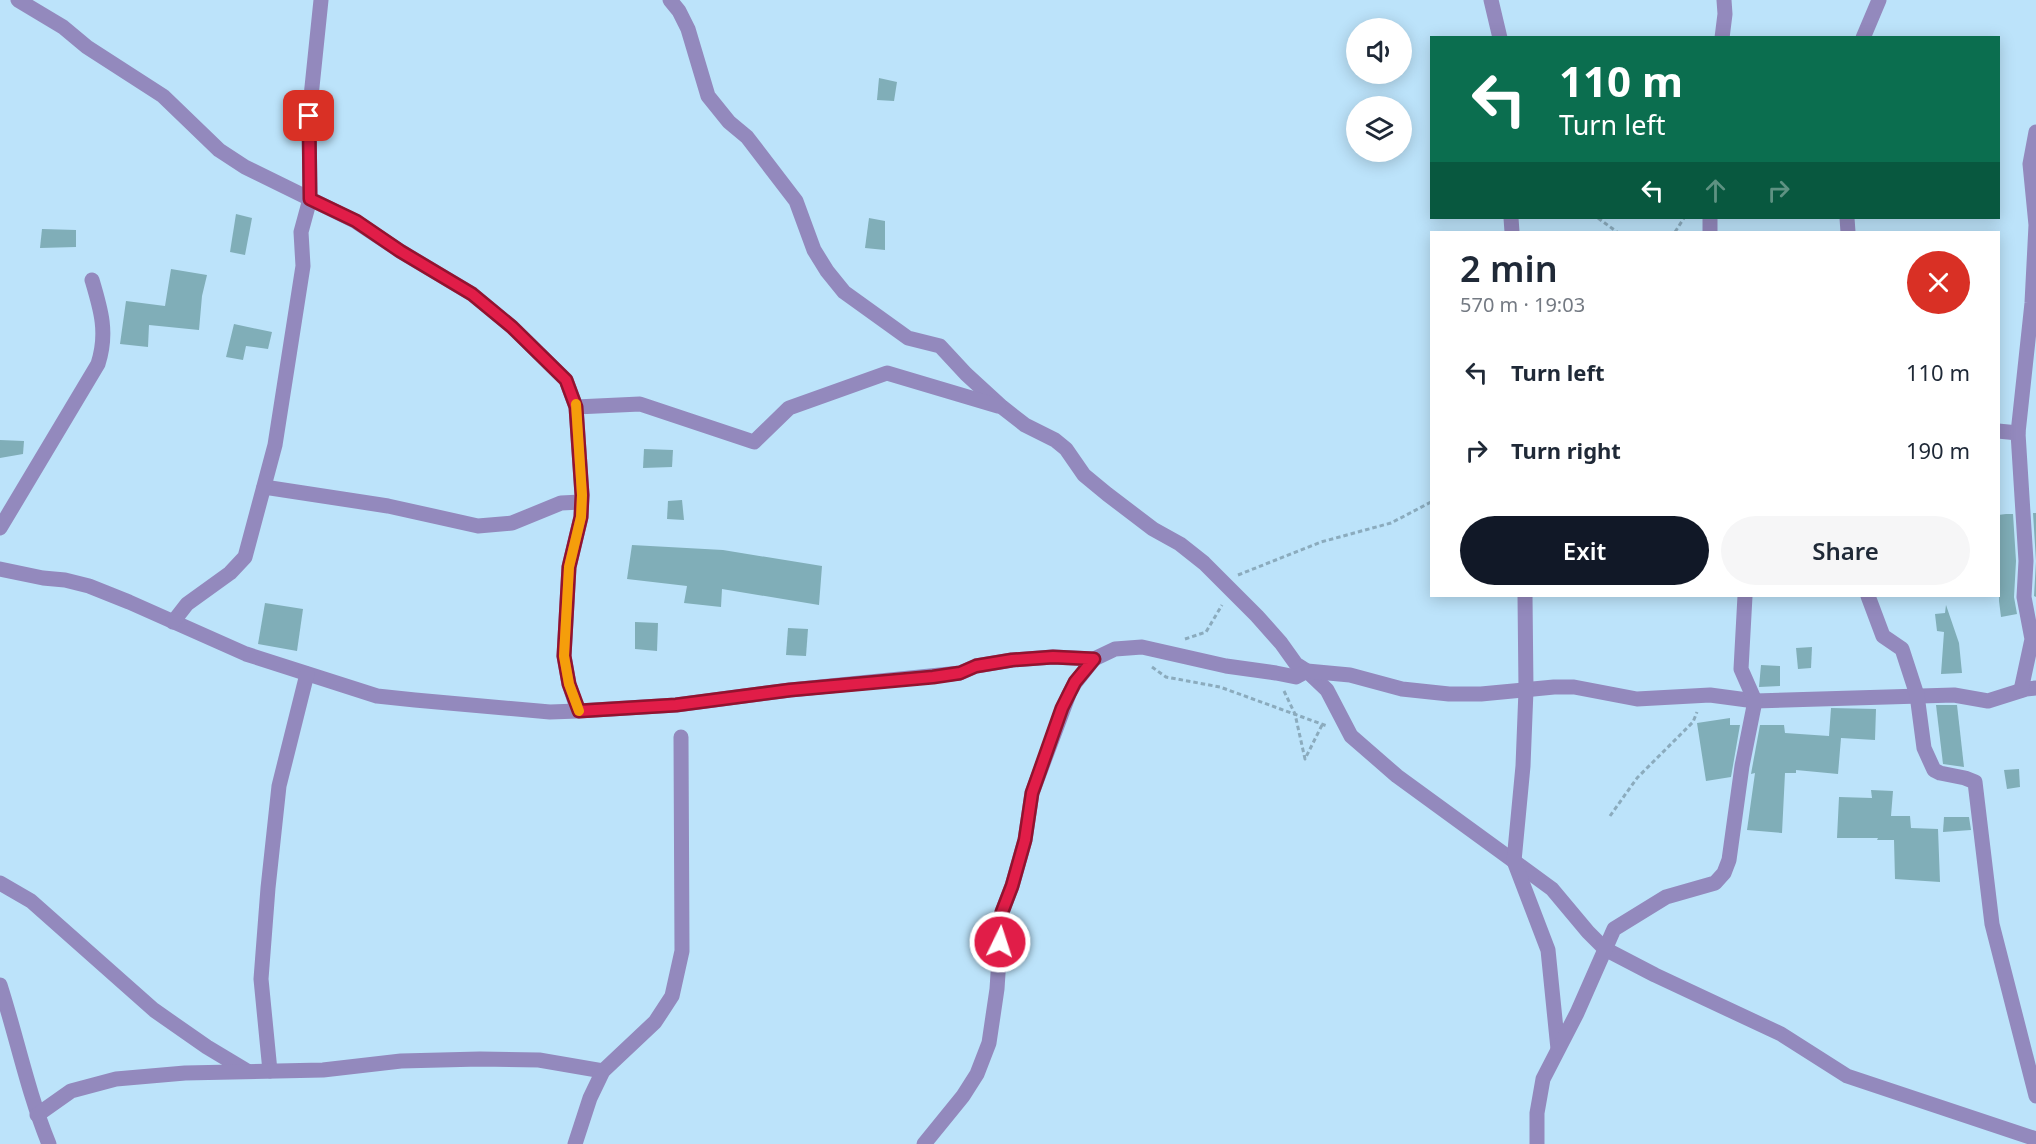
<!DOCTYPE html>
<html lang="en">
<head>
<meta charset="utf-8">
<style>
	:root { --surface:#fff; --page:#f6f6f7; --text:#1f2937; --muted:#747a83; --accent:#111827 }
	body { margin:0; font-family:"Noto Sans",sans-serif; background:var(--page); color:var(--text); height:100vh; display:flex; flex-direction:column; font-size:22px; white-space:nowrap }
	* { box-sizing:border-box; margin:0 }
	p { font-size:20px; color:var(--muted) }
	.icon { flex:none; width:33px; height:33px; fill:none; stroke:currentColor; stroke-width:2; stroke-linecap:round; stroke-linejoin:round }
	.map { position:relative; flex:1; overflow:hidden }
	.details { position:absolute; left:1430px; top:231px; width:570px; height:366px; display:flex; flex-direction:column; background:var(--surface); border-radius:0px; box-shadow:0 3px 15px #0003 }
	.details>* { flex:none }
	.hud { position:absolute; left:1430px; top:36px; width:570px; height:183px; border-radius:0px; box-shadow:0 3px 15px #0003; background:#0b6e4f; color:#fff; overflow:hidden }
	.controls { position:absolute; left:1346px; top:18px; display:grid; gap:12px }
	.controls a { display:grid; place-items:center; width:66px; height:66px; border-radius:50%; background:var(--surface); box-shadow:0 3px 15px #0003; font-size:30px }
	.pin { position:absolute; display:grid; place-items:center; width:51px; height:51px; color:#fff; margin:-26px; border-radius:12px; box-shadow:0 3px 9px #0006 }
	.me { position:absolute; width:66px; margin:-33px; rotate:4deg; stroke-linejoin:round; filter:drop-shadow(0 0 4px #0008) }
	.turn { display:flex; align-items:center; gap:21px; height:126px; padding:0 30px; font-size:27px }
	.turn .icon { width:78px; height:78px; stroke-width:2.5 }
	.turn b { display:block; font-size:42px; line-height:51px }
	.lanes { display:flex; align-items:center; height:57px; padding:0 30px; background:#0003; justify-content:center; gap:30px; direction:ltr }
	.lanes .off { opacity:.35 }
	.round { display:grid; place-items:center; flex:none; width:63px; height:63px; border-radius:32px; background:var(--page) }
	.summary { display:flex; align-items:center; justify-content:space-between; height:102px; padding:0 30px }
	h1 { font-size:36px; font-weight:600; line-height:45px }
	.button { display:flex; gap:12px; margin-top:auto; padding:12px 30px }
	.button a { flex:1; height:69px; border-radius:36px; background:var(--accent); color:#fff; font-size:24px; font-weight:600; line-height:69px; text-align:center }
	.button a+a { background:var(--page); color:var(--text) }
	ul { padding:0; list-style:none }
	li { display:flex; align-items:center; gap:18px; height:78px; padding:0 30px }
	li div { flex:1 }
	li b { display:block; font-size:22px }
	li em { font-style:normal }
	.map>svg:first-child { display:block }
</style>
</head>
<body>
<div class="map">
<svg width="2036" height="1144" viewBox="0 0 2036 1144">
	<rect width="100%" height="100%" fill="#bce3fa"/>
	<g fill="#80aeb8">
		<polygon points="879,78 897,82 894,101 877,100"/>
		<polygon points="236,214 252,218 245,255 230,252"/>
		<polygon points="869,218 885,221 885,250 865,248"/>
		<polygon points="42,229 76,230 76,247 40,248"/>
		<polygon points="171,269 207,275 202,296 199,330 149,325 148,347 120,344 126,301 165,306"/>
		<polygon points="234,324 272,332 268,349 246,346 243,360 226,357"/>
		<polygon points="0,440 24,441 23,454 0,458"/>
		<polygon points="644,449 673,450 672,467 643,468"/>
		<polygon points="682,500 684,520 667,519 668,501"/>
		<polygon points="2033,513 2036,513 2036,597 2034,596 2036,561"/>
		<polygon points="2006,514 2013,514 2016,561 2014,597 2017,614 2001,617 1999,601 1998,515"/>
		<polygon points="632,545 723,550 822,566 819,605 722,589 721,607 684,603 687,586 627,579"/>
		<polygon points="265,603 303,609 297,651 258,644"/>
		<polygon points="1946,605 1959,643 1962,673 1941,674 1944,632 1937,631 1935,614 1945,613"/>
		<polygon points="635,622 658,623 657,651 635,649"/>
		<polygon points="788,628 808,629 806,656 786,655"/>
		<polygon points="1812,647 1811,668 1798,669 1796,648"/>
		<polygon points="1761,665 1780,666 1780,686 1759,687"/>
		<polygon points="1936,705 1957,705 1964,767 1943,764"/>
		<polygon points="1831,708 1876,709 1875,740 1841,738 1838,774 1796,770 1796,773 1785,773 1782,833 1747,830 1755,773 1751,774 1760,725 1784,725 1785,733 1829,736"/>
		<polygon points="1730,718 1730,725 1740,725 1731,777 1706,781 1697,723"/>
		<polygon points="2019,769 2020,787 2007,789 2004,770"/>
		<polygon points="1871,790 1893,791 1891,816 1910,816 1911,828 1938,829 1940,882 1895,879 1894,840 1877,840 1878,838 1837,838 1839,797 1872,798"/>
		<polygon points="1944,817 1969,817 1971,830 1943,832"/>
	</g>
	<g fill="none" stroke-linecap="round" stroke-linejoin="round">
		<g stroke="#8babbd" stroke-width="3" stroke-dasharray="4.5 3" stroke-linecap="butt">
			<polyline points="1598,218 1617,232"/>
			<polyline points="1675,232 1684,218"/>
			<polyline points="1238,575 1321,542 1391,523 1431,502"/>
			<polyline points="1185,639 1206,632 1222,605"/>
			<polyline points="1152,667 1166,677 1220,687 1327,726"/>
			<polyline points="1284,691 1295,714 1305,759 1322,725"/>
			<polyline points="1610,816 1637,778 1693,722 1697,712"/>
		</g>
		<g stroke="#9389bd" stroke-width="15">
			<polyline points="18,0 63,27 87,47 163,96 219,150 245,167 355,221 400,251 472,294 512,327 566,380 576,407 582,495 581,517 569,567 564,656 569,684 578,711"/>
			<polyline points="670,0 679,11 688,29 708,96 729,122 747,137 796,201 814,250 827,271 844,292 908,338 940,346 966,374 1002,407 1025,425 1055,440 1066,449 1084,475 1107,494 1153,529 1180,544 1204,563 1257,616 1281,643 1296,664 1307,671 1327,690 1351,736 1397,776 1552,889 1588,932 1605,949 1655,975 1781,1034 1847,1076 2036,1139"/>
			<polyline points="1491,0 1500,38"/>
			<polyline points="1722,38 1725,14 1724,0"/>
			<polyline points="1863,38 1879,0"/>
			<polyline points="1511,218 1512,232"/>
			<polyline points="1710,218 1710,232"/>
			<polyline points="1847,218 1848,232"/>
			<polyline points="576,407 640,404 754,442 789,408 887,373 998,406"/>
			<polyline points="1998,431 2018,433"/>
			<polyline points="264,487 388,506 478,526 512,523 561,503 581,502"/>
			<path d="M0 528 98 364C108 333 101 310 92 280"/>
			<polyline points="0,569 43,578 65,580 89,586 129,602 246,654 377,696 415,700 550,712 578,711 676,705 790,690 960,673 976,666 1012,660 1053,657 1094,659 1115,649 1142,647 1226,666 1276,673 1296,677 1307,671 1350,675 1402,689 1449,694 1481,694 1554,687 1574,687 1637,699 1710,695 1755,701 1954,695 1988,701 2026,689 2036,688"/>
			<polyline points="1525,596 1526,690 1523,766 1514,861 1548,950 1558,1049"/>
			<polyline points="1868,596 1883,636 1902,649 1917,695 1924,748 1934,770 1940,773 1965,778 1975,782 1992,924 2036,1096"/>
			<polyline points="173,622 187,604 230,573 245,557 275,445 303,266 301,232 310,199 309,116 321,0"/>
			<polyline points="2021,690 2032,639 2024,597 2026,561 2018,433 2032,303 2036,225 2030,164 2036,132"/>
			<polyline points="0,883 31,901 154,1010 207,1047 247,1071"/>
			<path d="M0 985C17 1038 28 1093 49 1144"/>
			<polyline points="270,1071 261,979 268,888 279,786 307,674"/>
			<polyline points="37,1115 71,1091 116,1079 185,1073 323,1070 401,1061 480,1059 539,1060 603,1071"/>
			<polyline points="575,1144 590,1098 603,1071 655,1022 672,996 682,951 681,737"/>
			<polyline points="924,1144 963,1096 977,1074 989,1043 997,989 1002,912 1012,886 1025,840 1032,793 1069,694 1075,683 1094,659"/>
			<polyline points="1537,1144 1537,1113 1543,1079 1577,1013 1614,929 1666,897 1715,883 1724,873 1729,860 1742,766 1755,701 1741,669 1745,596"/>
		</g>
	</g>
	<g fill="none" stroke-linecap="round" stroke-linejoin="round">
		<g stroke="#92132f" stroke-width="15">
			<polyline id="route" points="309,116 310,199 356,221 400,251 472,294 512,327 566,380 576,407 582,495 581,517 569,567 564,656 569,684 579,711 676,705 790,690 933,677 960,673 976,666 1012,660 1053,657 1094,659 1075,682 1062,708 1032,793 1025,840 1012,886 1002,912 1000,942"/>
		</g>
		<use href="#route" stroke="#e11d48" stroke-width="10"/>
		<polyline stroke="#f59e0b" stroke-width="10" points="576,404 582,495 581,517 569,567 564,656 569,684 579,711"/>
	</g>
</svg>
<div class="controls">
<a><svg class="icon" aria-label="sound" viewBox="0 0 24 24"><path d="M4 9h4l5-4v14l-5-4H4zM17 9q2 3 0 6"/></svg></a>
<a><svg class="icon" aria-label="layers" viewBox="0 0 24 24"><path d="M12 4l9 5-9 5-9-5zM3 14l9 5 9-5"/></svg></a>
</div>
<div class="pin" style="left:309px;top:116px;background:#d93025"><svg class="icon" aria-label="arrive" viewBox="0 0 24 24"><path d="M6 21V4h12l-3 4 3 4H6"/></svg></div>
<svg class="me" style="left:1000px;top:942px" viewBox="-20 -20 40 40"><circle r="17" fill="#e11d48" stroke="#fff" stroke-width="3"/><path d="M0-11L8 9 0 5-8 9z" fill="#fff"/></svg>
<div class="hud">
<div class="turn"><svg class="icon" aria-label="left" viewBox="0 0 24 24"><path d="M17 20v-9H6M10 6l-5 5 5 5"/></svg><div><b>110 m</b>Turn left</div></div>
<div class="lanes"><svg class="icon" aria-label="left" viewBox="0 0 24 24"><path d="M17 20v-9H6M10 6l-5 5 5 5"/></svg><svg class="icon off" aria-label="ahead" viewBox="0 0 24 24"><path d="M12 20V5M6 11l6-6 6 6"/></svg><svg class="icon off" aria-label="right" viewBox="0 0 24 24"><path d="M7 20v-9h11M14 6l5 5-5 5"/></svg></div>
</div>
<section class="details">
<div class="summary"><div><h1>2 min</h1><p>570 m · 19:03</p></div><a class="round" style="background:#d93025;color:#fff"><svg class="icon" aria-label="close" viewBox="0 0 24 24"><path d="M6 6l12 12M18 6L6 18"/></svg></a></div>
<ul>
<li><svg class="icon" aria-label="left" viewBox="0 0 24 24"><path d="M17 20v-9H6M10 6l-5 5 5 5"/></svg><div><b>Turn left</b></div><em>110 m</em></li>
<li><svg class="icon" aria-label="right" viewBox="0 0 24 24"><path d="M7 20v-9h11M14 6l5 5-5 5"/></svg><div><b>Turn right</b></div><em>190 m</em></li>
</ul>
<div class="button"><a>Exit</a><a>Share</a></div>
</section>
</div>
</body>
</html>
